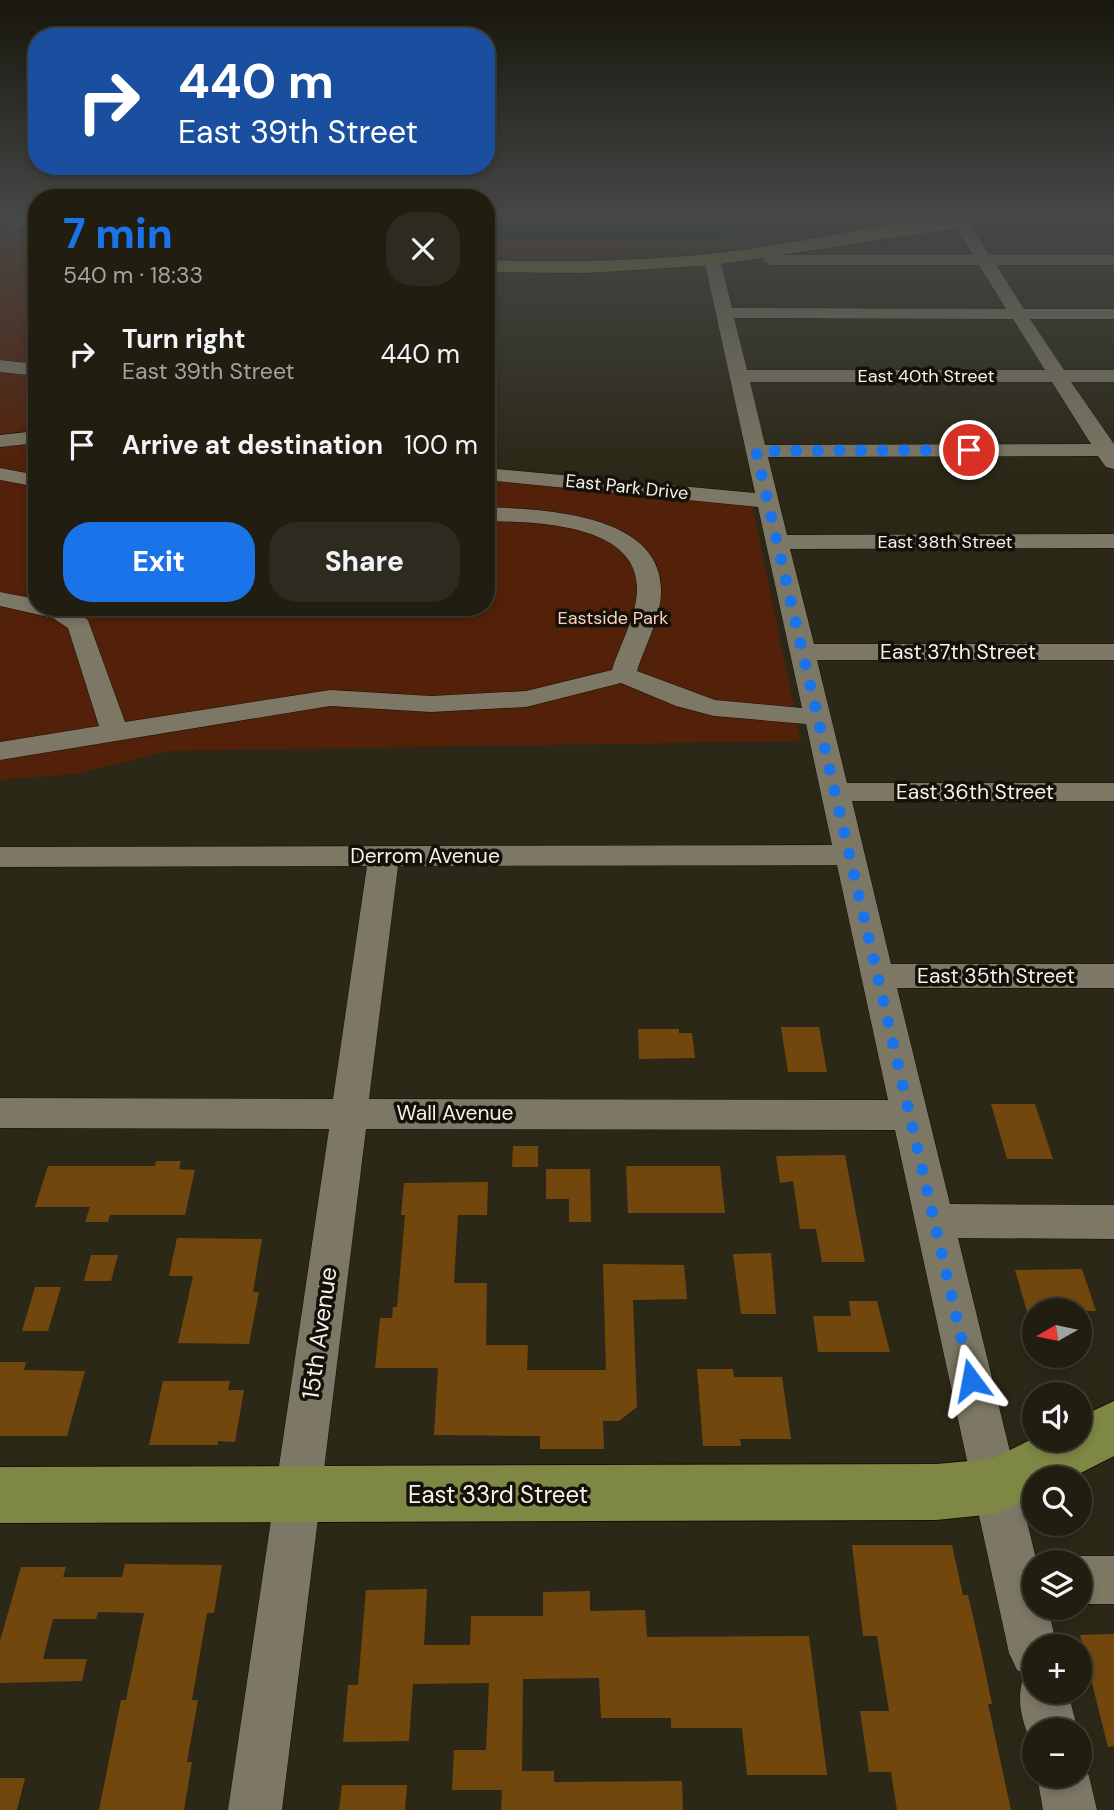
<!DOCTYPE html>
<html lang="en">
<head>
<meta charset="utf-8">
<style>
	:root { --surface:#211e11; --page:#2d2b1f; --text:#f1f3f6; --muted:#a2a29f; --line:#3e3c31; --accent:#1a73e8 }
	body { margin:0; font-family:"DM Sans",sans-serif; background:var(--page); color:var(--text); height:100vh; display:flex; flex-direction:column; font-size:26px; white-space:nowrap }
	* { box-sizing:border-box; margin:0 }
	p { font-size:23px; color:var(--muted) }
	.icon { flex:none; width:38px; height:38px; fill:none; stroke:currentColor; stroke-width:2; stroke-linecap:round; stroke-linejoin:round }
	.map { position:relative; flex:1; overflow:hidden }
	.panel { position:absolute; left:28px; top:189px; width:467px; height:427px; display:flex; flex-direction:column; background:var(--surface); border-radius:28px; box-shadow:0 4px 10px #0003,0 0 0 2px var(--line) }
	.panel>* { flex:none }
	.top-card { position:absolute; left:28px; top:28px; width:467px; height:147px; border-radius:28px; box-shadow:0 4px 10px #0003,0 0 0 2px var(--line); background:#1a4fa0; color:#fff; overflow:hidden }
	.needle { width:46px; rotate:261deg }
	.buttons { position:absolute; left:1022px; top:1298px; display:grid; gap:14px }
	.buttons a { display:grid; place-items:center; width:70px; height:70px; border-radius:50%; background:var(--surface); box-shadow:0 4px 10px #0003,0 0 0 2px var(--line); font-size:35px }
	.pin { position:absolute; display:grid; place-items:center; width:60px; height:60px; color:#fff; margin:-30px; border:4px solid #fff; border-radius:50%; box-shadow:0 2px 7px #0007 }
	.me { position:absolute; width:77px; margin:-38px; rotate:347deg; stroke-linejoin:round; filter:drop-shadow(0 0 5px #0008) }
	.turn { display:flex; align-items:center; gap:24px; height:147px; padding:0 35px; font-size:32px }
	.turn .icon { width:91px; height:91px; stroke-width:2.5 }
	.turn b { display:block; font-size:49px; line-height:60px }
	.round { display:grid; place-items:center; flex:none; width:74px; height:74px; border-radius:28px; background:var(--page) }
	.summary { display:flex; align-items:center; justify-content:space-between; height:119px; padding:0 35px }
	h1 { font-size:42px; font-weight:800; line-height:52px; color:var(--accent) }
	.button { display:flex; gap:14px; margin-top:auto; padding:14px 35px }
	.button a { flex:1; height:80px; border-radius:28px; background:var(--accent); color:#fff; font-size:28px; font-weight:800; line-height:80px; text-align:center }
	.button a+a { background:var(--page); color:var(--text) }
	ul { padding:0; list-style:none }
	li { display:flex; align-items:center; gap:21px; height:91px; padding:0 35px }
	li div { flex:1 }
	li b { display:block; font-size:26px }
	li em { font-style:normal }
	.map>svg:first-child { display:block }
</style>
</head>
<body>
<div class="map">
<svg width="1114" height="1810" viewBox="0 0 1114 1810">
	<rect width="100%" height="100%" fill="#2c2817"/>
	<g fill="#532009">
		<path d="M849 217H881C830 226 779 238 727 245 648 256 567 256 487 253V237L541 241H698Z"/>
		<polygon points="0,233 37,236 37,607 486,607 487,480 752,504 801,741 169,751 75,774 0,780"/>
	</g>
	<polygon fill="#001d01" points="487,217 849,217 698,241 541,241 487,237"/>
	<g fill="#72470d">
		<polygon points="781,1027 819,1027 827,1072 788,1072"/>
		<polygon points="638,1029 679,1029 679,1033 692,1033 695,1058 639,1059"/>
		<polygon points="991,1104 1035,1104 1053,1159 1007,1159"/>
		<polygon points="513,1146 538,1146 538,1167 512,1167"/>
		<polygon points="845,1155 865,1262 822,1262 816,1229 800,1229 793,1181 780,1183 776,1156"/>
		<polygon points="156,1161 181,1161 179,1169 195,1170 185,1215 110,1215 108,1222 85,1222 90,1207 35,1207 48,1166 155,1166"/>
		<polygon points="626,1166 720,1166 725,1213 628,1213"/>
		<polygon points="546,1169 590,1169 591,1222 569,1222 569,1199 546,1199"/>
		<polygon points="488,1182 487,1215 458,1215 454,1283 487,1283 486,1345 528,1345 527,1370 606,1370 603,1264 684,1265 687,1299 633,1300 637,1407 619,1421 603,1421 604,1449 540,1449 540,1436 434,1435 438,1368 375,1368 380,1318 392,1318 393,1307 397,1307 405,1215 401,1215 404,1183"/>
		<polygon points="177,1238 262,1239 253,1292 259,1292 249,1344 178,1343 193,1276 169,1276"/>
		<polygon points="771,1253 776,1314 741,1314 733,1254"/>
		<polygon points="91,1255 118,1255 111,1281 84,1281"/>
		<polygon points="1082,1269 1096,1311 1027,1311 1015,1270"/>
		<polygon points="35,1287 61,1287 48,1331 22,1331"/>
		<polygon points="849,1301 877,1301 890,1352 818,1352 813,1316 851,1316"/>
		<polygon points="0,1362 26,1362 24,1370 85,1371 67,1436 0,1436"/>
		<polygon points="697,1369 733,1369 734,1377 782,1377 791,1439 740,1439 741,1446 703,1446"/>
		<polygon points="163,1381 230,1381 228,1390 244,1390 235,1442 218,1441 218,1445 149,1445"/>
		<polygon points="852,1545 952,1545 963,1595 968,1595 980,1647 992,1704 988,1704 1011,1810 897,1810 891,1772 869,1772 860,1711 889,1711 877,1636 863,1636"/>
		<polygon points="125,1564 222,1565 214,1613 207,1613 192,1700 198,1700 187,1762 192,1762 184,1810 99,1810 121,1700 126,1700 144,1613 98,1612 96,1619 53,1619 43,1659 87,1659 82,1681 0,1683 0,1641 21,1567 66,1567 63,1577 122,1577"/>
		<polygon points="427,1589 424,1645 470,1645 471,1616 543,1616 543,1592 590,1591 590,1611 645,1610 647,1637 809,1636 827,1775 747,1775 742,1728 671,1728 671,1718 601,1718 599,1678 523,1679 522,1771 554,1771 554,1782 682,1781 683,1810 501,1810 502,1790 452,1790 454,1750 486,1750 489,1683 413,1684 409,1741 343,1742 348,1685 358,1685 366,1590"/>
		<polygon points="1114,1634 1114,1746 1108,1747 1080,1635"/>
		<polygon points="0,1778 25,1778 17,1810 0,1810"/>
		<polygon points="342,1785 407,1785 405,1810 339,1810"/>
	</g>
	<g fill="none" stroke-linecap="round" stroke-linejoin="round">
		<g stroke="#151003" stroke-width="1">
			<g id="minor">
				<path d="M953 217H965L989 255H1114V265H996L1024 309H1114V319H1030L1064 370H1114V382H1071L1114 444V469L1106 467 1098 456 768 457 787 535 1114 534V548L790 549 814 644H1114V660H817L847 783H1114V801H852L891 964H1114V988H897L950 1204 1114 1205V1239L958 1238 1037 1563H1034V1608H1048L1057 1647H1034V1692H1068L1078 1731H1034V1749C1023 1725 1014 1699 1025 1674L1017 1670 1009 1653 895 1130 366 1129 282 1810H228L329 1129 0 1128V1098L333 1099 367 866 0 867V847L832 845 806 724 714 716 676 706 621 683 526 707 431 712 330 706 0 760V742L99 726 68 628 53 618 0 606V592L37 599V607H69L88 620 125 722 330 690 431 696 526 691 612 670C620 644 637 616 637 588 637 523 533 522 486 521V507C541 509 659 513 661 588 662 617 645 645 637 671L715 700 802 708 758 507 486 480V468L755 493 704 259 706 256 712 254 720 259 732 308 1006 309 979 265H770L762 260 770 255H973L951 220ZM734 318 1013 319 1045 370H747ZM750 382H1052L1091 444 765 445ZM837 865 888 1100 369 1099 398 866Z"/>
				<polygon points="0,360 37,364 37,376 0,372"/>
				<polygon points="37,431 37,443 0,447 0,435"/>
				<polygon points="0,468 37,475 37,487 0,480"/>
				<polygon points="1080,1556 1114,1556 1114,1604 1080,1604 1080,1563 1064,1563"/>
				<polygon points="1080,1757 1089,1776 1097,1810 1043,1810 1037,1776 1080,1776"/>
			</g>
		</g>
		<g stroke="#151003" stroke-width="2">
			<g id="major">
				<polygon points="0,217 37,217 37,228 0,224"/>
				<path d="M940 217H999L990 223 715 265 584 273 486 272V260C574 263 662 261 749 249 813 240 876 226 940 217Z"/>
				<polygon points="1114,1401 1114,1456 1069,1479 1034,1479 1034,1496 995,1514 936,1520 0,1523 0,1467 936,1464 992,1459 1034,1438 1080,1440 1080,1417"/>
			</g>
		</g>
		<use href="#minor" fill="#7d7865" fill-rule="evenodd"/>
		<use href="#major" fill="#7e8844" fill-rule="evenodd"/>
	</g>
	<linearGradient id="sky" x2="0" y2="1"><stop stop-color="#18160d"/><stop offset="0.46" stop-color="#454847"/><stop offset="1" stop-color="#454847" stop-opacity="0"/></linearGradient>
	<rect width="1114" height="471" fill="url(#sky)"/>
	<g fill="none" stroke-linecap="round" stroke-linejoin="round">
		<polyline stroke="#1a73e8" stroke-width="12" stroke-dasharray="0 21.6" points="969,450 756,451 971,1380"/>
	</g>
	<g text-anchor="middle" dominant-baseline="central" stroke-width="7" stroke-linejoin="round" paint-order="stroke">
		<g font-size="18" fill="#f4f1e7" stroke="#131109">
			<text x="926" y="376">East 40th Street</text>
			<text transform="translate(627 487) rotate(6)">East Park Drive</text>
			<text x="945" y="542">East 38th Street</text>
		</g>
		<g font-size="18" fill="#fdd0be" stroke="#131109">
			<text x="613" y="618">Eastside Park</text>
		</g>
		<g font-size="21" fill="#f4f1e7" stroke="#131109">
			<text x="958" y="652">East 37th Street</text>
			<text x="975" y="792">East 36th Street</text>
			<text x="425" y="856">Derrom Avenue</text>
			<text x="996" y="976">East 35th Street</text>
			<text x="455" y="1113">Wall Avenue</text>
		</g>
		<g font-size="24" fill="#f4f1e7" stroke="#131109">
			<text transform="translate(319 1333) rotate(-82)">15th Avenue</text>
			<text x="498" y="1494">East 33rd Street</text>
		</g>
	</g>
</svg>
<div class="buttons">
<a><svg class="needle" viewBox="-14 -14 28 28"><path d="M0-13l5 13h-10z" fill="#e53935"/><path d="M0 13l5-13h-10z" fill="#a2a29f"/></svg></a>
<a><svg class="icon" aria-label="sound" viewBox="0 0 24 24"><path d="M4 9h4l5-4v14l-5-4H4zM17 9q2 3 0 6"/></svg></a>
<a><svg class="icon" aria-label="search" viewBox="0 0 24 24"><circle cx="10" cy="10" r="6"/><path d="M15 15l6 6"/></svg></a>
<a><svg class="icon" aria-label="layers" viewBox="0 0 24 24"><path d="M12 4l9 5-9 5-9-5zM3 14l9 5 9-5"/></svg></a>
<a>+</a>
<a>−</a>
</div>
<div class="pin" style="left:969px;top:450px;background:#d93025"><svg class="icon" aria-label="arrive" viewBox="0 0 24 24"><path d="M6 21V4h12l-3 4 3 4H6"/></svg></div>
<svg class="me" style="left:971px;top:1380px" viewBox="-20 -20 40 40"><path d="M0-17L14 15 0 8-14 15z" fill="#1a73e8" stroke="#fff" stroke-width="4"/></svg>
<div class="top-card">
<div class="turn"><svg class="icon" aria-label="right" viewBox="0 0 24 24"><path d="M7 20v-9h11M14 6l5 5-5 5"/></svg><div><b>440 m</b>East 39th Street</div></div>
</div>
<section class="panel">
<div class="summary"><div><h1>7 min</h1><p>540 m · 18:33</p></div><a class="round"><svg class="icon" aria-label="close" viewBox="0 0 24 24"><path d="M6 6l12 12M18 6L6 18"/></svg></a></div>
<ul>
<li><svg class="icon" aria-label="right" viewBox="0 0 24 24"><path d="M7 20v-9h11M14 6l5 5-5 5"/></svg><div><b>Turn right</b><p>East 39th Street</p></div><em>440 m</em></li>
<li><svg class="icon" aria-label="arrive" viewBox="0 0 24 24"><path d="M6 21V4h12l-3 4 3 4H6"/></svg><div><b>Arrive at destination</b></div><em>100 m</em></li>
</ul>
<div class="button"><a>Exit</a><a>Share</a></div>
</section>
</div>
</body>
</html>
